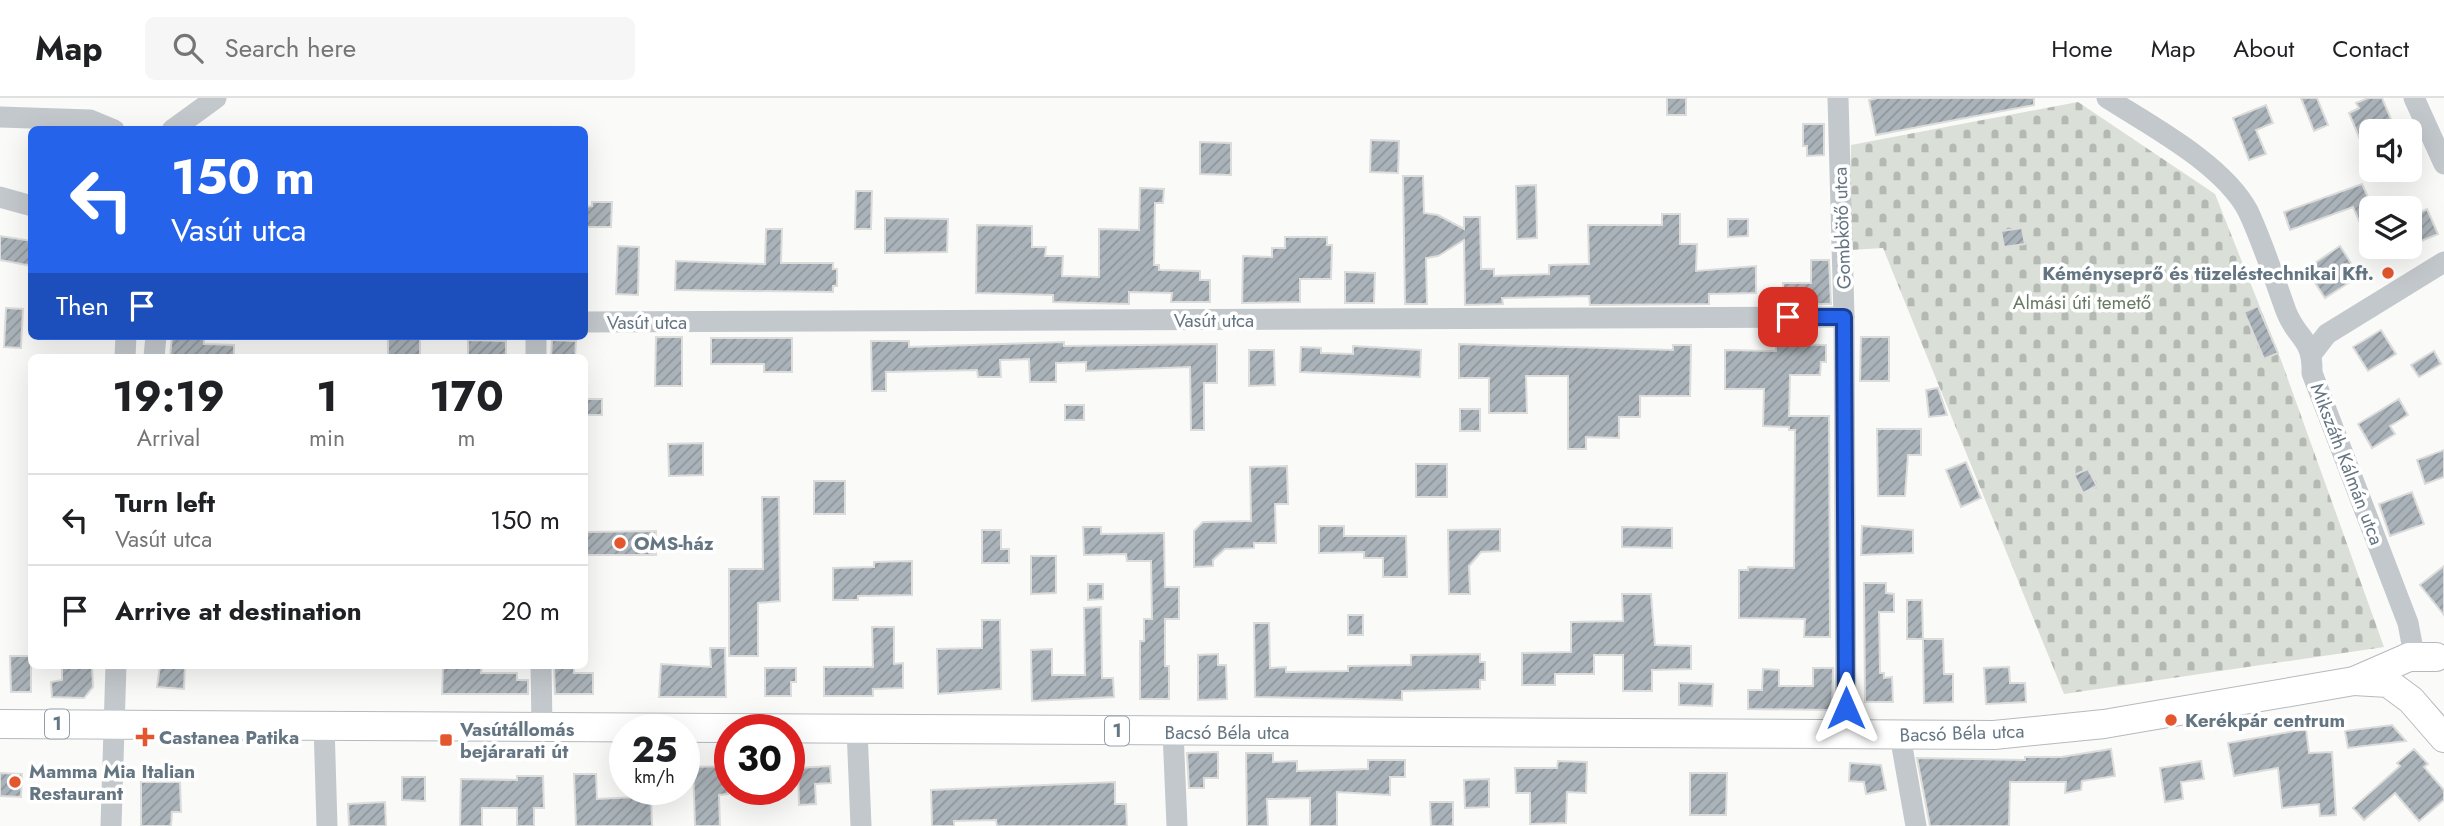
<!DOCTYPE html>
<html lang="en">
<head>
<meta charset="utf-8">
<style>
	:root { --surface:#fff; --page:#f6f6f6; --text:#202124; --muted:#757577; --line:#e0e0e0 }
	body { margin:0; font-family:Jost,sans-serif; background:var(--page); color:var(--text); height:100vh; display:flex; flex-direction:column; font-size:26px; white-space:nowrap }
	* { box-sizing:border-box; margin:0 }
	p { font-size:23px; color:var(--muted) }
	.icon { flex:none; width:38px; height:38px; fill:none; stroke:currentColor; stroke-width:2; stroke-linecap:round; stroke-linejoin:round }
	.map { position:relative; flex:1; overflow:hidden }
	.side { position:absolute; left:28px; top:256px; width:560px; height:315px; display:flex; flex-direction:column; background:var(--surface); border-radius:10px; box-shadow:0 7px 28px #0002 }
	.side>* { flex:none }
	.hud { position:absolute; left:28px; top:28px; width:560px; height:214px; border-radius:10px; box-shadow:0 7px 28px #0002; background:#2563eb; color:#fff; overflow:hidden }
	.buttons { position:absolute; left:2359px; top:21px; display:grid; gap:14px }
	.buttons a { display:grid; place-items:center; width:63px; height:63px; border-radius:10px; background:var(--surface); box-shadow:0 7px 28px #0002; font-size:35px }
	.speed { position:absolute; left:609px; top:616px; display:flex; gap:14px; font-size:35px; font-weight:700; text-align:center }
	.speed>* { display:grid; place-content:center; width:91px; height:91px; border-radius:50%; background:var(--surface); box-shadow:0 7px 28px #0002; line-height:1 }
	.speed small { font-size:18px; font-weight:400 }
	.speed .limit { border:10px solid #d22; background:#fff; color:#111 }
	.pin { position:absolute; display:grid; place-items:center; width:60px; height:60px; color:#fff; margin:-30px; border-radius:14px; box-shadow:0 4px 10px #0006 }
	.me { position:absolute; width:77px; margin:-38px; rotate:0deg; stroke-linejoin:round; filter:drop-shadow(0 0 5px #0008) }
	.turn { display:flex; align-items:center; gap:24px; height:147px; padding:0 28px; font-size:32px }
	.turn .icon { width:91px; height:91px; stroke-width:2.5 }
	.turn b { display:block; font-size:49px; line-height:60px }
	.then { display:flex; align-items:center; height:66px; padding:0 28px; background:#0003; gap:14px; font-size:26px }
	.eta { display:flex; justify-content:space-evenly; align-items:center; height:119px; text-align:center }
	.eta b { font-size:42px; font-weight:700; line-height:49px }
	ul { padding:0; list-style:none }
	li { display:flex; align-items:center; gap:21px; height:91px; padding:0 28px; border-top:2px solid var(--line) }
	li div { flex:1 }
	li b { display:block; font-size:26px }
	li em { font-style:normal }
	header { display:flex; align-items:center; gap:42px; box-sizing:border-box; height:98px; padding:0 35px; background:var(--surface); border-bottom:2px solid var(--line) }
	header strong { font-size:33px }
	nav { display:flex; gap:38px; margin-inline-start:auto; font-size:24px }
	.search { width:490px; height:63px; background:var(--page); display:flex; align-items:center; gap:18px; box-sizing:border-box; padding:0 24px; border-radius:10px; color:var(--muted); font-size:26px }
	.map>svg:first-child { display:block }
</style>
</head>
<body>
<header>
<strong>Map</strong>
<div class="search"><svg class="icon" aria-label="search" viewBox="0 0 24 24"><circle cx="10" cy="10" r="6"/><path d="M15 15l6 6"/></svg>Search here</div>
<nav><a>Home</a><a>Map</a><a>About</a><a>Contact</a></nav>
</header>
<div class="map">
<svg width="2444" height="728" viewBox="0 0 2444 728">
	<defs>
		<pattern id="cemetery-stones" width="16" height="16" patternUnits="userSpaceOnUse" patternTransform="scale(1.75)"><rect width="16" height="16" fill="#dadfd7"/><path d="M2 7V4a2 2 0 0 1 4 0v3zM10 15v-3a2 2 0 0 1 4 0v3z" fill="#b4b9b4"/></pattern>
		<pattern id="building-hatch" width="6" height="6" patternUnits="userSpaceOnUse" patternTransform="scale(1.75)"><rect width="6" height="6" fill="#aab3b9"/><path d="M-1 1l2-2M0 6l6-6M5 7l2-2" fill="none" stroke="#8e969c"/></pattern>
	</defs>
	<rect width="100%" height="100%" fill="#fafaf8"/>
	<polygon fill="url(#cemetery-stones)" points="2078,4 2215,96 2281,262 2384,549 2064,596 1883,150 1850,152 1851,47"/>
	<g fill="url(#building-hatch)" stroke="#dcdcda" stroke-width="2">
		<rect x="1667" y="0" width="19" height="17"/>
		<polygon points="1878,0 2034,0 2034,7 1876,37 1869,2"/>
		<polygon points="2301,0 2317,0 2328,27 2314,33"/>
		<polygon points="2368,0 2382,0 2396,33 2371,33 2371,68 2349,15 2359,10 2356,5"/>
		<polygon points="2266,7 2273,25 2256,32 2266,56 2249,62 2233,20"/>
		<polygon points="1803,26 1824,26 1824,57 1807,58 1807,48 1803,48"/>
		<polygon points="1371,42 1399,43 1398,75 1370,74"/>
		<polygon points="1200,44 1231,45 1231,77 1200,76"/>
		<polygon points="1403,78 1423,78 1424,115 1438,117 1464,131 1464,119 1480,119 1481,171 1494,171 1494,178 1549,176 1549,167 1589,166 1588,127 1662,127 1662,116 1680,116 1680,146 1697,146 1696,173 1756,168 1756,195 1709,196 1709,206 1590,207 1589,198 1502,200 1503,206 1465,207 1464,142 1438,158 1426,160 1427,206 1405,206"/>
		<polygon points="2362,86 2371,106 2371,150 2353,109 2290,132 2284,114"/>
		<polygon points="1536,87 1537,140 1517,141 1516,88"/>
		<polygon points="1140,90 1164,91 1163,105 1155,105 1154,167 1159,167 1159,172 1200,173 1200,182 1210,182 1210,204 1171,204 1172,195 1129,194 1129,206 1053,204 1053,197 976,195 977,127 1032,128 1032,149 1046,149 1045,158 1063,158 1062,178 1099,179 1099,131 1139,132"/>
		<polygon points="856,93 872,93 871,131 855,131"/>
		<polygon points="592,104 612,104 611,129 584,129 584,109 592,108"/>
		<polygon points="2427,111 2438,136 2410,148 2410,119"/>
		<polygon points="885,120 948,121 947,154 885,155"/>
		<polygon points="1728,121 1748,121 1748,138 1728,139"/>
		<polygon points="2022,130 2025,146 2004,149 2001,133"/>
		<polygon points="766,131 782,131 781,165 833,165 833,171 837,171 837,188 833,188 833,194 675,192 676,163 765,166"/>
		<polygon points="0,138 32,143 32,168 0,162"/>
		<polygon points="1285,139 1327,139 1327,147 1332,147 1331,181 1300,181 1300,204 1242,205 1243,158 1272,159 1272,150 1285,150"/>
		<polygon points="618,148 639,149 638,197 616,196"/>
		<polygon points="2340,148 2359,178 2325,200 2306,171"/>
		<polygon points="1811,162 1829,162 1831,206 1783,206 1783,185 1811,185"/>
		<polygon points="1345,174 1375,175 1374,205 1345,205"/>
		<polygon points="2258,208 2278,255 2264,261 2244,214"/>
		<polygon points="6,210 23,211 21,250 4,249"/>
		<polygon points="2381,232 2396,256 2368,273 2353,249"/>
		<polygon points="172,238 204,238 204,246 234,247 234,259 170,259"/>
		<polygon points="656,239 682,239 682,288 655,288"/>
		<polygon points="1861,239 1889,239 1889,283 1860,283"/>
		<polygon points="388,240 420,241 420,259 388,259"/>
		<polygon points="711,240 792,240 792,274 764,274 764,266 711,266"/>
		<polygon points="468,242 506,243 506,259 468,259"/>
		<polygon points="552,242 576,243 575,259 551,259"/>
		<polygon points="871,243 909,243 909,249 1064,244 1064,248 1217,246 1217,285 1204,285 1204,332 1191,332 1190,269 1086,273 1086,264 1056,265 1056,284 1030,284 1029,261 1000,262 1001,279 978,279 977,272 886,274 886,293 872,293"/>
		<polygon points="1459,246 1673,252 1673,247 1691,247 1690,298 1640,298 1640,319 1619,319 1619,340 1586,339 1586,351 1568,351 1568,278 1526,278 1527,315 1489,315 1489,280 1459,280"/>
		<polygon points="1776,246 1826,247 1826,264 1821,264 1820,277 1790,277 1789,318 1829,318 1830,539 1804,539 1805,521 1739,520 1739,472 1748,472 1748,469 1794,470 1795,332 1789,332 1789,329 1763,328 1764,291 1725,291 1725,252 1776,253"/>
		<polygon points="1353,248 1421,252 1420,279 1300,274 1301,249 1321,250 1321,255 1353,256"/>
		<polygon points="1249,252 1274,252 1275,287 1249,288"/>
		<polygon points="2434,253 2441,266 2419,279 2411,267"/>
		<polygon points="1938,290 1947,317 1929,319 1926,292"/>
		<rect x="587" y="301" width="15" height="16"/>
		<polygon points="2399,301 2408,317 2390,328 2395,336 2372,350 2358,326"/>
		<rect x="1065" y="307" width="19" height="15"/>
		<rect x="1460" y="311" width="20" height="22"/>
		<polygon points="1877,331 1921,331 1921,357 1908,357 1905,398 1878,398"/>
		<polygon points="703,345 703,377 669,378 668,346"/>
		<polygon points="2444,352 2444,379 2425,386 2417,362"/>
		<polygon points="1966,364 1981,400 1961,409 1946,372"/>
		<rect x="1416" y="366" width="31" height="33"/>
		<polygon points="1287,368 1288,406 1275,406 1276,445 1254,445 1254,450 1225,451 1213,462 1213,468 1194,469 1194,433 1203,424 1251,423 1250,369"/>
		<polygon points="2088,371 2097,388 2083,395 2074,377"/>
		<rect x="814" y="383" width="31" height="33"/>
		<polygon points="2412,394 2424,426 2390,438 2379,406"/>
		<polygon points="762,399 779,399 780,503 758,505 758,558 729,558 729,471 763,471"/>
		<polygon points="1319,428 1344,428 1344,438 1406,438 1407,479 1383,479 1383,460 1364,460 1364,454 1319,455"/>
		<polygon points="1862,428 1913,432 1913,455 1861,457"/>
		<polygon points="1083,429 1101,429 1101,436 1164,435 1165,489 1179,489 1179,521 1165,521 1165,568 1169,568 1169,601 1140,601 1140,543 1144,543 1144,521 1152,521 1151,463 1127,463 1126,456 1084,457"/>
		<polygon points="1622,429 1672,430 1672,450 1622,449"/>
		<polygon points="1500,431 1500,453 1481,454 1469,468 1470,496 1449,496 1448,432"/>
		<polygon points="982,432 1001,432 1001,451 1009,451 1009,465 982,465"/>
		<polygon points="656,433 656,457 584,457 584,434"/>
		<polygon points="1031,458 1056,458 1056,495 1031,496"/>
		<polygon points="912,463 912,497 858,498 858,502 833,502 833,470 874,469 874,464"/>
		<polygon points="2444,468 2444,517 2420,487"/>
		<polygon points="1864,485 1886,485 1886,495 1894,496 1894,514 1879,514 1880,575 1884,575 1884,580 1892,579 1893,604 1865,604"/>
		<polygon points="1088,486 1103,486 1103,501 1088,502"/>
		<polygon points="1622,496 1651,496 1655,547 1691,548 1691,571 1652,572 1652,593 1623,593 1623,557 1594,557 1594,576 1555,576 1555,587 1522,587 1522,555 1571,554 1571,524 1623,523"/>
		<polygon points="1907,502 1922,502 1923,541 1907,541"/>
		<polygon points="1101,509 1102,580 1113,580 1114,599 1032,603 1031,552 1052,551 1052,577 1085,577 1084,510"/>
		<rect x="1348" y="517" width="15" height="20"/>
		<polygon points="982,522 1000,522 1001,591 938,596 937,551 982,550"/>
		<polygon points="1254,525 1269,525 1270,570 1286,569 1286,574 1348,573 1348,568 1411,567 1411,557 1480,556 1480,564 1485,564 1485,582 1480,582 1480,591 1402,593 1402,602 1255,599"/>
		<polygon points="872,529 894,529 894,566 903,565 903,590 873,591 873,598 824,598 824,569 873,569"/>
		<polygon points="1923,541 1943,541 1944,576 1953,576 1953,604 1924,605"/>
		<polygon points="710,550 725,550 726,599 659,599 661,566 711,569"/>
		<polygon points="1218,556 1218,567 1226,567 1227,601 1198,602 1198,557"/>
		<polygon points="10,558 31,558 31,594 11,594"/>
		<polygon points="62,567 92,567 93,589 84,600 52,599 51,584 62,582"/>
		<polygon points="160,567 185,567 184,591 157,589"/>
		<polygon points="443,567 482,567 481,575 517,575 517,582 528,582 528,596 442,596"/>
		<polygon points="554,567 574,567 574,575 593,575 593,596 555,596"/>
		<polygon points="2009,569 2010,585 2025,585 2026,604 1986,606 1984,570"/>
		<polygon points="765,570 796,570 796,584 791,584 791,598 765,598"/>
		<polygon points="1813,570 1833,570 1832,612 1748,611 1748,592 1762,592 1763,571 1779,572 1779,588 1813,588"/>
		<polygon points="1679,585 1713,586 1712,608 1679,607"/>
		<polygon points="2392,627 2406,643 2348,650 2345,633"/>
		<polygon points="2306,631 2309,655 2332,654 2336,717 2320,718 2319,706 2282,710 2278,670 2234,678 2228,645"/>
		<polygon points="2111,651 2115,678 2082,683 2081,692 2065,695 2066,684 2010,684 2009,728 1930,728 1917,660 2025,662 2025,659 2061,659"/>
		<polygon points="2414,651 2428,666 2424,669 2444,692 2444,702 2419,723 2395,695 2364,722 2353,710 2400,668 2397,665"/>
		<polygon points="1218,654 1218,680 1204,680 1204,690 1189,690 1187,655"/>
		<polygon points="1246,655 1273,655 1273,664 1297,663 1297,673 1368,671 1368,662 1405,662 1405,679 1390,679 1390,697 1337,694 1337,728 1310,728 1310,700 1267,701 1268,728 1247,728"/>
		<polygon points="1558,663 1587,664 1586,695 1567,694 1566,725 1530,726 1530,695 1516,695 1515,670 1557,670"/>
		<polygon points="2201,663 2204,681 2181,684 2183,701 2165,704 2160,670"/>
		<polygon points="1850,665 1881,667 1886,692 1866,696 1864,684 1849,683"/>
		<polygon points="727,668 728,696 719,697 720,728 695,728 693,669"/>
		<polygon points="830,668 831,685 815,686 816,706 799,707 798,670"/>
		<polygon points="0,675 22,676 21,699 0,698"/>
		<polygon points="1690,675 1727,675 1726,717 1690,717"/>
		<polygon points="574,676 596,676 597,701 636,699 635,691 651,691 652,728 576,728"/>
		<polygon points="517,678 543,678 544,710 534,710 534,728 517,728 517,710 482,710 482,728 460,728 461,681 517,682"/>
		<polygon points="402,679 425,679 425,703 402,702"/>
		<polygon points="1489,681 1489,709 1465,710 1464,682"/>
		<polygon points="141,684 180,684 181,714 172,714 171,728 141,728"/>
		<polygon points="1115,684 1115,706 1126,706 1127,728 997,728 996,722 954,723 954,728 932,728 931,692"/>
		<polygon points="385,704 386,728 349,728 348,706"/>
		<polygon points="1430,704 1453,704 1453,728 1431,728"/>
	</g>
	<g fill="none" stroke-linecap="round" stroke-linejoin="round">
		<g stroke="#b5babe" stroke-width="30">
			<g id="major">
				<polyline points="2354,583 2388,585 2411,602 2444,640"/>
				<polyline points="0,626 1994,637 2104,626 2354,583 2409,559 2436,559"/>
			</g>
		</g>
		<g stroke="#c3c8cc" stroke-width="21">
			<polyline points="1838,0 1844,219 1846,638"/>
			<path d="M2107 0C2151 28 2223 66 2248 113 2263 145 2274 180 2286 213 2297 242 2313 239 2312 275L2408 525 2412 546 2409 559"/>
			<polyline points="2414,0 2444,66"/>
			<polyline points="0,19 90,22 114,32"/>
			<polyline points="172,32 216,0"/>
			<polyline points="0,99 32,108"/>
			<polyline points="584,224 1844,219"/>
			<polyline points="536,238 536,259"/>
			<polyline points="2313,254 2327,236 2444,164"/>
			<polyline points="125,259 126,238"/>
			<polyline points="154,259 156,238"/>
			<polyline points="541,567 542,629"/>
			<polyline points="324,626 327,728"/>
			<polyline points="857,631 861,728"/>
			<polyline points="1173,633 1177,728"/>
			<polyline points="1900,637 1916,728"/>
			<polyline points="111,728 116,567"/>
		</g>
		<use href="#major" stroke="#fff" stroke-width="28"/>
	</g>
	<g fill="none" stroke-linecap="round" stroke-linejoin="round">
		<g stroke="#184099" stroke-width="18">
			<polyline id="route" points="1788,219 1844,219 1846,610"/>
		</g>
		<use href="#route" stroke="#2563eb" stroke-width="12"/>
	</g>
	<g fill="#e4572e" stroke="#fff" stroke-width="2.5">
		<circle cx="2388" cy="175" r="7"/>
		<circle cx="620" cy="445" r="7"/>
		<circle cx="2171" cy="622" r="7"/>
		<path d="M141.5 628.5h7v7h7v7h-7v7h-7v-7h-7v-7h7z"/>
		<rect x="439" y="635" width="14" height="14" rx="3.5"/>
		<circle cx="15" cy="684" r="7"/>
	</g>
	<g text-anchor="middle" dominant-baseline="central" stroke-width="7" stroke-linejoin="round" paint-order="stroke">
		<g fill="#fff" stroke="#939fa8" stroke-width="2">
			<rect x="45" y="611.5" width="24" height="29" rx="5"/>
			<rect x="1105" y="618.5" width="24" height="29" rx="5"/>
		</g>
		<g font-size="18" font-weight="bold" fill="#657683">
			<text x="57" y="626">1</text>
			<text x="1117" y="633">1</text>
		</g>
		<g font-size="19" fill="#657683" stroke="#fff">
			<text transform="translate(1842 130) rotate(-92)">Gombkötő utca</text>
			<text x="1214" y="222">Vasút utca</text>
			<text x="647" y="224">Vasút utca</text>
			<text transform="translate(2347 366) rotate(69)">Mikszáth Kálmán utca</text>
			<text x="1227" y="634">Bacsó Béla utca</text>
			<text transform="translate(1962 635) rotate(-2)">Bacsó Béla utca</text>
		</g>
		<g font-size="19" font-weight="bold" fill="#657683" stroke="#fff" text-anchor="start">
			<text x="2374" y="175" text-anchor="end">Kéményseprő és tüzeléstechnikai Kft.</text>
			<text x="634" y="445">OMS-ház</text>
			<text x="2185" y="622">Kerékpár centrum</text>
			<text x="460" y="631">Vasútállomás<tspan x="460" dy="22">bejárarati út</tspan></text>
			<text x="159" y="639">Castanea Patika</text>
			<text x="29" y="673">Mamma Mia Italian<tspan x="29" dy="22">Restaurant</tspan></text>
		</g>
		<g font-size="19" fill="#687a64" stroke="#fff">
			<text x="2082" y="204">Almási úti temető</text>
		</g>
	</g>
</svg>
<div class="buttons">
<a><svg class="icon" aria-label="sound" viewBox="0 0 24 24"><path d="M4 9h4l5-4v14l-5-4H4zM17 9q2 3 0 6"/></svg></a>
<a><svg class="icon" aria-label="layers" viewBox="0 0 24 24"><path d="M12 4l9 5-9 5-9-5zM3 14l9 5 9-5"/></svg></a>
</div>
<div class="speed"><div>25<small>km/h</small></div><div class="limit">30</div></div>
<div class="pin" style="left:1788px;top:219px;background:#d93025"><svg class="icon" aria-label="arrive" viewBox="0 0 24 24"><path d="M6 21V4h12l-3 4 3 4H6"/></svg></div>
<svg class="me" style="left:1846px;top:610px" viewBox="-20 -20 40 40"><path d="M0-17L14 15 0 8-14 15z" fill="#2563eb" stroke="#fff" stroke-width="4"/></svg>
<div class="hud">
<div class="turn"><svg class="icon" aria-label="left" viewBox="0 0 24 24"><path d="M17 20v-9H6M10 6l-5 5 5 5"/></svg><div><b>150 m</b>Vasút utca</div></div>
<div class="then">Then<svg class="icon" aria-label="arrive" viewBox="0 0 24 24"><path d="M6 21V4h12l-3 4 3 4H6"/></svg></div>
</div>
<section class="side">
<div class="eta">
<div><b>19:19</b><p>Arrival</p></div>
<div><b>1</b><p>min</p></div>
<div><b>170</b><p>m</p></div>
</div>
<ul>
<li><svg class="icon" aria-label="left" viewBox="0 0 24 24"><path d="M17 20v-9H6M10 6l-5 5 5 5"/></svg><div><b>Turn left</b><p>Vasút utca</p></div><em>150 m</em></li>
<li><svg class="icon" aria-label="arrive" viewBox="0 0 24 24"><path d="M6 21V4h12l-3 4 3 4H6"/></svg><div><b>Arrive at destination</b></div><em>20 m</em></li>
</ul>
</section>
</div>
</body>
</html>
